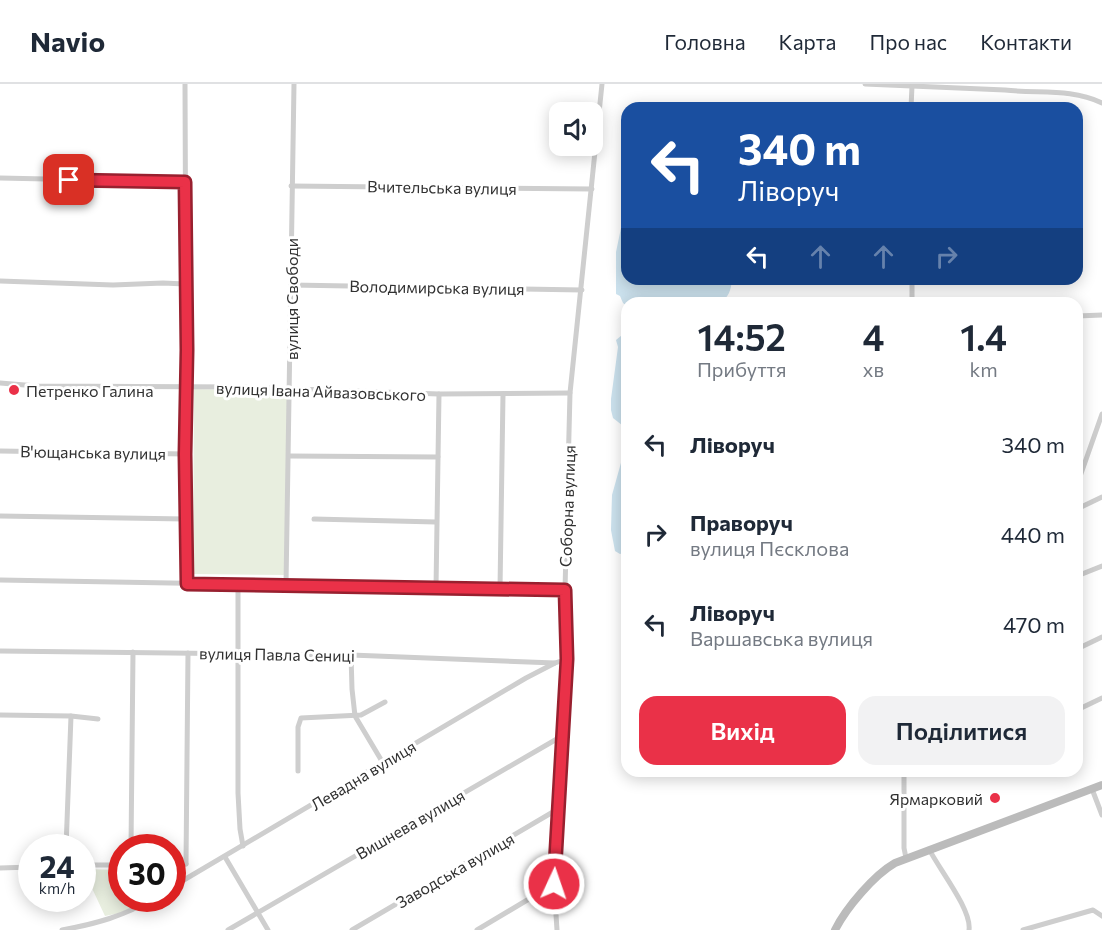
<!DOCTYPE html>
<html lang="uk">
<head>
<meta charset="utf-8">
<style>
	:root { --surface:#fff; --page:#f2f2f3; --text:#1f2937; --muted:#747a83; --line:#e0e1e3; --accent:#ea3148 }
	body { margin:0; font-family:Commissioner,sans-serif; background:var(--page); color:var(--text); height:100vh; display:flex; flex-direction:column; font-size:22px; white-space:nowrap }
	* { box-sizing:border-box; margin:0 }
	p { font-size:20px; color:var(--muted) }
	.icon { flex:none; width:33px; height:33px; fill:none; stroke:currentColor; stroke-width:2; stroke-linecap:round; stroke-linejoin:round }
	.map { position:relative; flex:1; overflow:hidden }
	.details { position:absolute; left:621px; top:213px; width:462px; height:480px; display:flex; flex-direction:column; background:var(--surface); border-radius:18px; box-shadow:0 3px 15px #0003 }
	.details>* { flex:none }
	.top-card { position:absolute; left:621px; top:18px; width:462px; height:183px; border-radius:18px; box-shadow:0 3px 15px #0003; background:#1a4fa0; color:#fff; overflow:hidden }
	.fabs { position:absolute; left:549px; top:18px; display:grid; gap:12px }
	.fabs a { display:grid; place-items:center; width:54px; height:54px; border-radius:12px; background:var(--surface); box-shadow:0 3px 15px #0003; font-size:30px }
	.speed { position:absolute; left:18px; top:750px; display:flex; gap:12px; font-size:30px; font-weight:700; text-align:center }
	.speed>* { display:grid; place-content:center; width:78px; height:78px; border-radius:50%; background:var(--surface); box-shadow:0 3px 15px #0003; line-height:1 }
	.speed small { font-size:15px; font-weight:400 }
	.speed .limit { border:9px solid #d22; background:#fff; color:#111 }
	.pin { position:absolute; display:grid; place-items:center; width:51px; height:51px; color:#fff; margin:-26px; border-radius:12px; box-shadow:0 3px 9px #0006 }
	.me { position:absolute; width:66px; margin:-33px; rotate:3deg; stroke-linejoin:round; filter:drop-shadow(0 0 4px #0008) }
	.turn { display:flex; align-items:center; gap:21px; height:126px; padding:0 18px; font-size:27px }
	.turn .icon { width:78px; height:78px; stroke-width:2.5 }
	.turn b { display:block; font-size:42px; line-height:51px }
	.lanes { display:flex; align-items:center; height:57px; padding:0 18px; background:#0003; justify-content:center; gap:30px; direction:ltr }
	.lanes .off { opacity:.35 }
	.eta { display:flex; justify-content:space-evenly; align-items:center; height:102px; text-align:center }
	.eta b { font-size:36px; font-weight:600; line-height:42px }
	.cta { display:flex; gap:12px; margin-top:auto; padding:12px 18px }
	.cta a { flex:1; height:69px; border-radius:18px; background:var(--accent); color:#fff; font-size:24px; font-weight:600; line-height:69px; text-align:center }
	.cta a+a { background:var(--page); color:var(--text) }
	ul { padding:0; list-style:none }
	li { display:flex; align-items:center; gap:18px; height:90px; padding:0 18px }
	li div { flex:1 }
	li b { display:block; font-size:22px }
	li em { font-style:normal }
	header { display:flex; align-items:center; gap:36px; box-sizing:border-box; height:84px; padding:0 30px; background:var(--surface); border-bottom:2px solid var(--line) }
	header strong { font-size:28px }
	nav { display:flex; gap:33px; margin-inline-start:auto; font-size:21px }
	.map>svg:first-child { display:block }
</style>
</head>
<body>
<header>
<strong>Navio</strong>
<nav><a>Головна</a><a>Карта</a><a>Про нас</a><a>Контакти</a></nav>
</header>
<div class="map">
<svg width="1102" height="846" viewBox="0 0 1102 846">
	<rect width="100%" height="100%" fill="#fff"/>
	<g fill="#e8eedf">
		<polygon points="194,305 289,307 287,491 193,490"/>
		<polygon points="83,785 121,786 122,814 145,815 125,828 105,832"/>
	</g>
	<g fill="#cce2ee">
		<path d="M627 76V195H732C731 206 729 214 719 219H627V222L623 219 620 212 616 210V168L621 144 623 103Z"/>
		<polygon points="627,247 627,345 613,334 611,326 611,315 618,263 616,256"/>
		<polygon points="627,365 627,468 620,470 615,467 611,446 612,411 624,368"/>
	</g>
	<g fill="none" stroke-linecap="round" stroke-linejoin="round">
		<g stroke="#cecece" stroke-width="5">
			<polyline points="185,0 187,500"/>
			<path d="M865 0 1005 6C1038 10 1071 4 1102 19"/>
			<polyline points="911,24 912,2"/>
			<polyline points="0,94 185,98"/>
			<polyline points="291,102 592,105"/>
			<polyline points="912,195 912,219"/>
			<polyline points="0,197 113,201 163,199 185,200"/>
			<polyline points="291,201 582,206"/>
			<polyline points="1077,232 1102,231"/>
			<polyline points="0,299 37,302 242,303 439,310 570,309"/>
			<polyline points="0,367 185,370"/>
			<polyline points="289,372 438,373"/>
			<polyline points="1077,401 1102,330"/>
			<polyline points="1077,425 1102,413"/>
			<polyline points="0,432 185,435"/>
			<polyline points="314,435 436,438"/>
			<polyline points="1077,492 1102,482"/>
			<polyline points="0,496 565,506"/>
			<polyline points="238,500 238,709 240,745 243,762"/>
			<polyline points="286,501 294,0"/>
			<polyline points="436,504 439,310"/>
			<polyline points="500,505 503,310"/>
			<polyline points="1077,565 1102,553"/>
			<polyline points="0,567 351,571 555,579"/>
			<polyline points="351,571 352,605 355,632 383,679"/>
			<polyline points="1077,626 1102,614"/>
			<polyline points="0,631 71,632 98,635"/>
			<polyline points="298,687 298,643 301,634 361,631 385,618"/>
			<polyline points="904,687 904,764 906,774"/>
			<polyline points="1092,705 1102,731"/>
			<polyline points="66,764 71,632"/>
			<polyline points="131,764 133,568"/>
			<path d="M929 765C939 785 972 826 969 846"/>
			<polyline points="225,773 268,846"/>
			<polyline points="172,780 186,780"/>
			<polyline points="186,780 188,569"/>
			<polyline points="82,781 122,781"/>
			<polyline points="0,784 32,783"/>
			<polyline points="172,803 526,594 555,579 567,575"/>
			<path d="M62 846C95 840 125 832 154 814"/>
			<polyline points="228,846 562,652"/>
			<polyline points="352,846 558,725"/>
			<polyline points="477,846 554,800"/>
			<polyline points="557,846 554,800 567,575 565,506 570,309 602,0"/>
			<polyline points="1023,846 1093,826 1102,832"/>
		</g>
		<path stroke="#bbb" stroke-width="8" d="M835 846C846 824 874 791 895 779L1102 701"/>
	</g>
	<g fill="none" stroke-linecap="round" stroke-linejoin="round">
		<g stroke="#98202f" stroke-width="15">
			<polyline id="route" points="69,96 185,98 187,266 185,370 187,500 565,506 567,575 554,800"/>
		</g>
		<use href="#route" stroke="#ea3148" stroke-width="10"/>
	</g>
	<g fill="#ea3148" stroke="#fff" stroke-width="2">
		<circle cx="14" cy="306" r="6"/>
		<circle cx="995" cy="714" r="6"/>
	</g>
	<g text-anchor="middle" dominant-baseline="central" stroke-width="6" stroke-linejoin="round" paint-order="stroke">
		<g font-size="16" fill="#313131" stroke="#fff">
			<text transform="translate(442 103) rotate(1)">Вчительська вулиця</text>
			<text transform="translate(437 203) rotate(1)">Володимирська вулиця</text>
			<text transform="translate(291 215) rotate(-90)">вулиця Свободи</text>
			<text transform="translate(321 307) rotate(2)">вулиця Івана Айвазовського</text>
			<text transform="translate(93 368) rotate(1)">В'ющанська вулиця</text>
			<text transform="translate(567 422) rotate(-88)">Соборна вулиця</text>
			<text transform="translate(277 570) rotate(1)">вулиця Павла Сениці</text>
			<text transform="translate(363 691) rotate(-31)">Левадна вулиця</text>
			<text transform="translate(410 740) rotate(-30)">Вишнева вулиця</text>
			<text transform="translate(455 786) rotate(-30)">Заводська вулиця</text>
		</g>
		<g font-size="16" fill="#313131" stroke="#fff" text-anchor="start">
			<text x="26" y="306">Петренко Галина</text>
			<text x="983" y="714" text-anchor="end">Ярмарковий</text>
		</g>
	</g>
</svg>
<div class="fabs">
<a><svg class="icon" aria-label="sound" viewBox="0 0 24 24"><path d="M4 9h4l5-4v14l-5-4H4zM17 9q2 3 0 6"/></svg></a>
</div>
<div class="speed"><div>24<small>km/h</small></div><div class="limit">30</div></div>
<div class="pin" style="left:69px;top:96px;background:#d93025"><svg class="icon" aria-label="arrive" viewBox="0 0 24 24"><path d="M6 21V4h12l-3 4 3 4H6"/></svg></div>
<svg class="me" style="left:554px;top:800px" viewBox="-20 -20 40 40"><circle r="17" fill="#ea3148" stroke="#fff" stroke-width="3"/><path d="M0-11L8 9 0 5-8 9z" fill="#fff"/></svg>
<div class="top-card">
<div class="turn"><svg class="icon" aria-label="left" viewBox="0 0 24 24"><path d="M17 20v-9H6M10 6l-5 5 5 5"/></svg><div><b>340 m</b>Ліворуч</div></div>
<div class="lanes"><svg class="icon" aria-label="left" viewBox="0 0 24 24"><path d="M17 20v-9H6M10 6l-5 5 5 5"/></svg><svg class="icon off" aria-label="ahead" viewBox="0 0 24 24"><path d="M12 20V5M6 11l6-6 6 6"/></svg><svg class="icon off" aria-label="ahead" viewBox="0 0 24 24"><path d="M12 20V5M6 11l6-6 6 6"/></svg><svg class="icon off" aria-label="right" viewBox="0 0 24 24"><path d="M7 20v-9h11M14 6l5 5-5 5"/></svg></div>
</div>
<section class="details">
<div class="eta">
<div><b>14:52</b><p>Прибуття</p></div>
<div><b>4</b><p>хв</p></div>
<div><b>1.4</b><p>km</p></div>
</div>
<ul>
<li><svg class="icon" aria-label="left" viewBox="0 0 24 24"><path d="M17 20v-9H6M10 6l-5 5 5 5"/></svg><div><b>Ліворуч</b></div><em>340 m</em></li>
<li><svg class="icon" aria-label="right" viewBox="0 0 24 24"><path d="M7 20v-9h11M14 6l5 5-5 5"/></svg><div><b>Праворуч</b><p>вулиця Пєсклова</p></div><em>440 m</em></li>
<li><svg class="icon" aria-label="left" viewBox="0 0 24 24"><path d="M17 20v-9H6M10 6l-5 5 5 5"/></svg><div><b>Ліворуч</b><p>Варшавська вулиця</p></div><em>470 m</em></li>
</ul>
<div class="cta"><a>Вихід</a><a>Поділитися</a></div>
</section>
</div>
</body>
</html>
